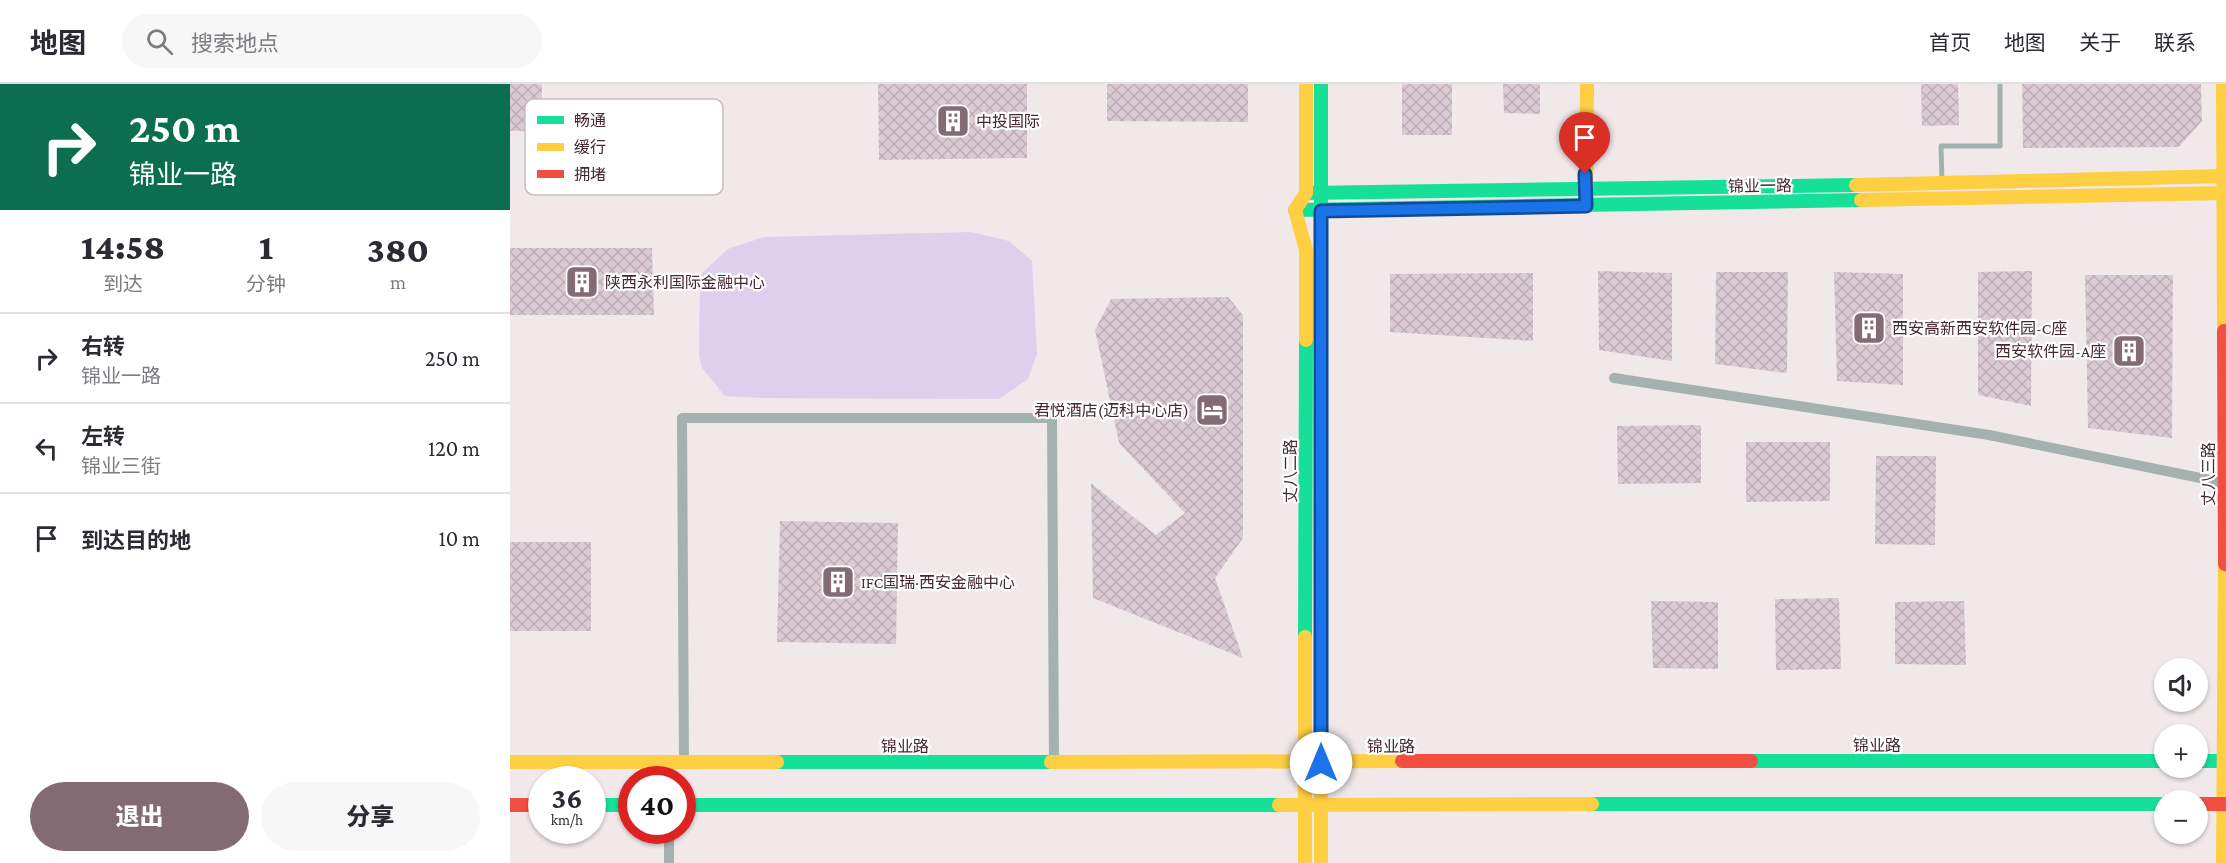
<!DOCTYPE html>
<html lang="zh">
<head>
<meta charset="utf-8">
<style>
	:root { --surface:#fff; --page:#f7f7f7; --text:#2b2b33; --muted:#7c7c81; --line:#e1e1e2; --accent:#826b72 }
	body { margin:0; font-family:"Crimson Pro","Noto Sans SC",serif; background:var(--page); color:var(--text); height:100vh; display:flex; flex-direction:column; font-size:22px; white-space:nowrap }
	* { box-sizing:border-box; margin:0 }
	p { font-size:20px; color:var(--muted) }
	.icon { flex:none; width:33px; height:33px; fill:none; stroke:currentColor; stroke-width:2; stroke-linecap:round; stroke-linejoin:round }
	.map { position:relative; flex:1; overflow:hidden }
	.side { display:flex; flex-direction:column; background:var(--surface); width:510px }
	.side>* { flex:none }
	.guide { background:#0b6e4f; color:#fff; overflow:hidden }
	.buttons { position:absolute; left:1644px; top:574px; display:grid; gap:12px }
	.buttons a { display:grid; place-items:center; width:54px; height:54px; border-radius:50%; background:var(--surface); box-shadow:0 2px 4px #0004; font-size:30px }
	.speed { position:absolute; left:18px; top:682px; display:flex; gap:12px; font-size:30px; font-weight:700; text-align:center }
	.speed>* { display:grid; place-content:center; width:78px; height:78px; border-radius:50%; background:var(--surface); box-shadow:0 2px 4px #0004; line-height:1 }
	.speed small { font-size:15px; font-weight:400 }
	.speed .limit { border:9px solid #d22; background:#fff; color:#111 }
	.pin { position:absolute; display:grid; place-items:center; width:51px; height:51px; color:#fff; margin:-62px -26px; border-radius:50% 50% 50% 0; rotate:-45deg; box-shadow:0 0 6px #0007 }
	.pin .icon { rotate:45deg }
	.me { position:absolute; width:66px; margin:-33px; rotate:0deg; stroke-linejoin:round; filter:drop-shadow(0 0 4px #0008) }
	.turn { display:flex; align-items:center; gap:21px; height:126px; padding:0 30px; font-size:27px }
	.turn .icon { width:78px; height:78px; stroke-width:2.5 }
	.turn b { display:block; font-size:42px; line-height:51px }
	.eta { display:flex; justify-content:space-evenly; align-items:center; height:102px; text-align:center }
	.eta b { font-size:36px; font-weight:800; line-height:42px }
	.primary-button { display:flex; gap:12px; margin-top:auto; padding:12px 30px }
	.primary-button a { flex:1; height:69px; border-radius:36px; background:var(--accent); color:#fff; font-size:24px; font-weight:800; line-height:69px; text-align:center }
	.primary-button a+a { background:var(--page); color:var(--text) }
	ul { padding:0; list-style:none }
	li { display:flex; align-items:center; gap:18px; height:90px; padding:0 30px; border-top:2px solid var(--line) }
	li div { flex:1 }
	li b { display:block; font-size:22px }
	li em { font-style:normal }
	header { display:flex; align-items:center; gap:36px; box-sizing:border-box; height:84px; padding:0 30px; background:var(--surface); border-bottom:2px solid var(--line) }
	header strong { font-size:28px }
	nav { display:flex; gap:33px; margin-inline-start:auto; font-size:21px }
	.search { width:420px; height:54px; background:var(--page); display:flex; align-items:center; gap:15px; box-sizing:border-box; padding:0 21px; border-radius:33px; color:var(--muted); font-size:22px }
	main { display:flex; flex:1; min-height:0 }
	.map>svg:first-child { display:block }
</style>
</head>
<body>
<header>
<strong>地图</strong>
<div class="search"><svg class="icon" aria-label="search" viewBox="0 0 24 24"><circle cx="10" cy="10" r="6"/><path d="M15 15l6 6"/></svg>搜索地点</div>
<nav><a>首页</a><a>地图</a><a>关于</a><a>联系</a></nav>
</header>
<main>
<section class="side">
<div class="guide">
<div class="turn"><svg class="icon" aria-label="right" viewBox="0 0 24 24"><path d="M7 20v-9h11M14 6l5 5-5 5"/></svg><div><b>250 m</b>锦业一路</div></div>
</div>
<div class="eta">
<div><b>14:58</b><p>到达</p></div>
<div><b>1</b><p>分钟</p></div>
<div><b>380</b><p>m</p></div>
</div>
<ul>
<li><svg class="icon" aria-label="right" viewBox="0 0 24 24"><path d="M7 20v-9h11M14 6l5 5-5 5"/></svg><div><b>右转</b><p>锦业一路</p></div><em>250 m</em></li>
<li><svg class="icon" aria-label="left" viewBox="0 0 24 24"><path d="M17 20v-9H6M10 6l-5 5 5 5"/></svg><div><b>左转</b><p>锦业三街</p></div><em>120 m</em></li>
<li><svg class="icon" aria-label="arrive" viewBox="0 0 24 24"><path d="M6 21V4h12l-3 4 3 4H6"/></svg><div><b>到达目的地</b></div><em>10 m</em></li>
</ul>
<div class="primary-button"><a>退出</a><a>分享</a></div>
</section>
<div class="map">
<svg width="1716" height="779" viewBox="0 0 1716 779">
	<defs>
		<pattern id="building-cross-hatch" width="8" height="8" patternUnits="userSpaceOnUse" patternTransform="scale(1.5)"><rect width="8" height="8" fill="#dbcad3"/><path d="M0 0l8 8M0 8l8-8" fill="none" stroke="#bdaeb6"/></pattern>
	</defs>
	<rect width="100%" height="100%" fill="#f1e8ea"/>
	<polygon fill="#ded0ed" points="461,148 499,157 522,177 527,270 518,295 489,315 254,314 215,312 192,284 189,271 190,191 218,165 254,153"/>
	<g fill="url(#building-cross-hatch)">
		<polygon points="0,0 32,0 31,47 0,47"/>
		<polygon points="368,0 517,0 517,74 369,76"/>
		<polygon points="597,0 738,0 738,38 597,37"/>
		<rect x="892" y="0" width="50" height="51"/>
		<polygon points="993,0 1030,0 1030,30 994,29"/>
		<polygon points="1411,0 1448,0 1449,41 1412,42"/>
		<polygon points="1512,0 1691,0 1692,37 1669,63 1513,64"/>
		<polygon points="0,164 142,164 144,231 0,231"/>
		<polygon points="1088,187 1162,189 1162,277 1089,266"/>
		<polygon points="1522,187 1521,322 1468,311 1468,188"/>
		<polygon points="1206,188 1278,188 1277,289 1205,280"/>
		<polygon points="1324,188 1393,190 1393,301 1327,297"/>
		<polygon points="1023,189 1023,257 880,248 880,190"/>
		<polygon points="1575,191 1663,191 1662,354 1578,344"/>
		<polygon points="718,213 733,231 733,454 705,494 733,574 583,514 581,399 646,451 675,429 609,359 585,246 601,215"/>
		<polygon points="1191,341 1191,399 1108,400 1107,342"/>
		<polygon points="1236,358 1320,358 1320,417 1236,418"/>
		<polygon points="1366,372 1426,372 1425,461 1365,460"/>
		<polygon points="270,437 388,439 386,560 267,558"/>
		<rect x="0" y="458" width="81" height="89"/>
		<polygon points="1329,514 1331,585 1266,586 1265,515"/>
		<polygon points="1141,517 1208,518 1208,585 1143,584"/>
		<polygon points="1454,517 1456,581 1385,580 1385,518"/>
	</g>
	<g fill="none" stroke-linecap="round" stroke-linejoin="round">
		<polyline stroke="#a4b2af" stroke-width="5" points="1432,98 1431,62 1490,62 1490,0"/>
		<g stroke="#a4b2af" stroke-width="10">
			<polyline points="1104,294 1479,351 1715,399"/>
			<polyline points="174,678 172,334 542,334 544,678"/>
			<polyline points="159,747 159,779"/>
		</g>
		<g stroke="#16e098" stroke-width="14">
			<polyline points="811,0 811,346"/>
			<polyline points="796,109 1346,101"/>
			<polyline points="785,126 1351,116"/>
			<polyline points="795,553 796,256"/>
			<polyline points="1241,677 1654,677"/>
			<polyline points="1688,677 1716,677"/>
			<polyline points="267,678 541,678"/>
			<polyline points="1082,720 1654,720"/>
			<polyline points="82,721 122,721"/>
			<polyline points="172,721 769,721"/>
		</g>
		<g stroke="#ffcf43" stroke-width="14">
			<polyline points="1713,0 1714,247"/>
			<polyline points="1346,101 1716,92"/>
			<polyline points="1076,116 1077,0"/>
			<polyline points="1351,116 1716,109"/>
			<polyline points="796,256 796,166 785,126 796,109 796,0"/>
			<polyline points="811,346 811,779"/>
			<polyline points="0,678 267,678"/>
			<polyline points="541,678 892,677"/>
			<polyline points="769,721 1082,720"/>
			<polyline points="795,779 795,553"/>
			<polyline points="1713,779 1715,480"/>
		</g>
		<g stroke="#f24e42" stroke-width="14">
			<polyline points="1714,247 1715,480"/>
			<polyline points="892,677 1241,677"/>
			<polyline points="1688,720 1716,720"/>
			<polyline points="0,721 32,721"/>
		</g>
	</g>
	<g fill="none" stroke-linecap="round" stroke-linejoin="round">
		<g stroke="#114b97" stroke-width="15">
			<polyline id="route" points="811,679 811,127 1076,122 1075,90"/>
		</g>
		<use href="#route" stroke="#1a73e8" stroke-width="10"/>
	</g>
	<defs>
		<g id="building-square" transform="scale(1.725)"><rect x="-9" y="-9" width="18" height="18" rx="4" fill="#826b72" stroke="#fff"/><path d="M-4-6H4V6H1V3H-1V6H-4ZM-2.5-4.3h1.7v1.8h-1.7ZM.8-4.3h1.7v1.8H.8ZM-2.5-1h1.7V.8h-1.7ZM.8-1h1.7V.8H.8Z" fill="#fff"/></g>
		<g id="hotel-square" transform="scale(1.725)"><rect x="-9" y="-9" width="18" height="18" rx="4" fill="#826b72" stroke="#fff"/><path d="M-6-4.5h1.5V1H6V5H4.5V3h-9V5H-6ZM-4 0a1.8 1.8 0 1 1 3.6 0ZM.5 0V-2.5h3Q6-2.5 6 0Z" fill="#fff"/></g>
	</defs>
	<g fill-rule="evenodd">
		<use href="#building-square" x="443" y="37"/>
		<use href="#building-square" x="72" y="198"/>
		<use href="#building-square" x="1359" y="244"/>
		<use href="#building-square" x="1619" y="267"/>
		<use href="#hotel-square" x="702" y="326"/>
		<use href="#building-square" x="328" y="498"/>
	</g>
	<g text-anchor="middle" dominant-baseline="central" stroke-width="4.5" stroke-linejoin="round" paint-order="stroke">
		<g font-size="16" fill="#462831" stroke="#fff" text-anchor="start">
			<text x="466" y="37">中投国际</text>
			<text x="95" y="198">陕西永利国际金融中心</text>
			<text x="1382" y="244">西安高新西安软件园-C座</text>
			<text x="1596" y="267" text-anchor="end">西安软件园-A座</text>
			<text x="679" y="326" text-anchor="end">君悦酒店(迈科中心店)</text>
			<text x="351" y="498">IFC国瑞·西安金融中心</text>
		</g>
		<g font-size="16" fill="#462831" stroke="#fff">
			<text transform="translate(1250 102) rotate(-1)">锦业一路</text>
			<text transform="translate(780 387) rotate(-90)">丈八二路</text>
			<text transform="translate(1698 390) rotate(-90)">丈八三路</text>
			<text x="1367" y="661">锦业路</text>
			<text x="395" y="662">锦业路</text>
			<text x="881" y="662">锦业路</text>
		</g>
	</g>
	<rect x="15" y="15" width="198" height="96" rx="9" fill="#fff" stroke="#c8bec1" stroke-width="1.5"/>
	<rect x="27" y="32" width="27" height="8" fill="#16e098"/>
	<rect x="27" y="59" width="27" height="8" fill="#ffcf43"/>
	<rect x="27" y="86" width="27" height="8" fill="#f24e42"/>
	<g font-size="16" fill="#462831">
		<text x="64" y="42">畅通</text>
		<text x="64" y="69">缓行</text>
		<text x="64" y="96">拥堵</text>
	</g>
</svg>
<div class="buttons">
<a><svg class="icon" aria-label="sound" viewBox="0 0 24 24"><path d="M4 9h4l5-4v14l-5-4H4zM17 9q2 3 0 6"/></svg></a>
<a>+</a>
<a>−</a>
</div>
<div class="speed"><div>36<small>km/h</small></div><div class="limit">40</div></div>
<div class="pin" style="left:1075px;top:90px;background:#d93025"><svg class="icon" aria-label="arrive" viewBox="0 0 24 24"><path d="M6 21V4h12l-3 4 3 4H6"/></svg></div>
<svg class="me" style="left:811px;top:679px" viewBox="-20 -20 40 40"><circle r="19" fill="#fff"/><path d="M0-13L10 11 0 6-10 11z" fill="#1a73e8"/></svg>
</div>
</main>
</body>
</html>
